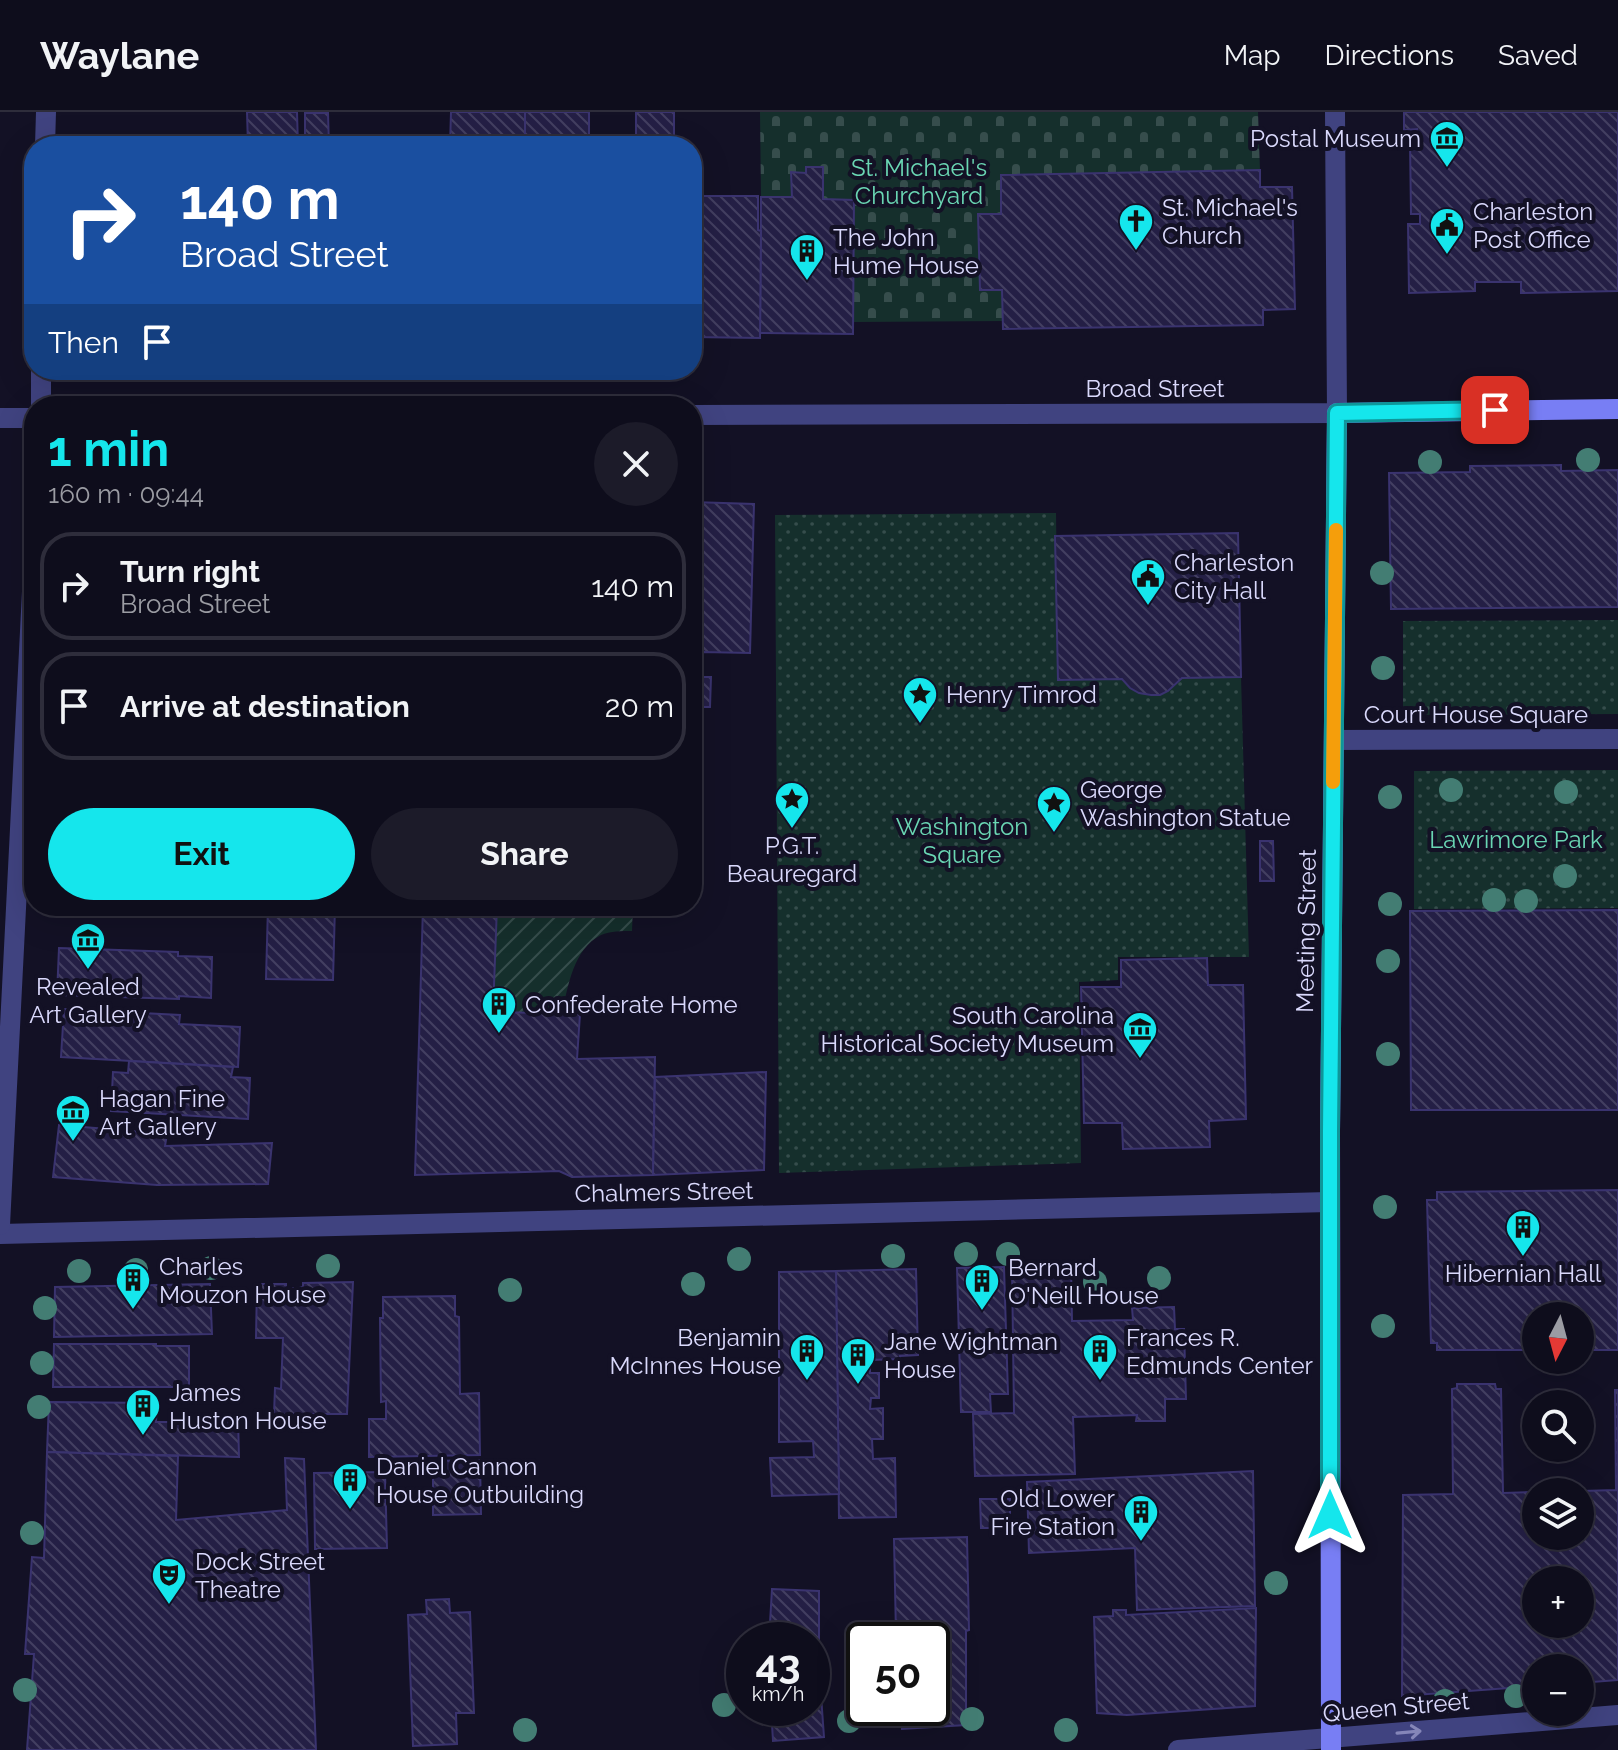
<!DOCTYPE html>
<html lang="en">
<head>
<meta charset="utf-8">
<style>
	:root { --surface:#0e0d1c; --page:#1c1b29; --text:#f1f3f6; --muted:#9b9ca3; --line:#2e2d3b; --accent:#15e6ec }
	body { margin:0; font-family:Raleway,sans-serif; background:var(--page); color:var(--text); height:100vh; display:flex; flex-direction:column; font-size:30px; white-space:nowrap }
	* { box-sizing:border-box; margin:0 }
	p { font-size:26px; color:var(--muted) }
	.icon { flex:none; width:44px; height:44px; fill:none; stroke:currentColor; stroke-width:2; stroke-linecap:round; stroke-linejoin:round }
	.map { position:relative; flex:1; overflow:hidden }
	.details { position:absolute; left:24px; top:284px; width:678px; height:520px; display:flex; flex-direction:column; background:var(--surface); border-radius:32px; box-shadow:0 8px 32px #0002,0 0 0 2px var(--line) }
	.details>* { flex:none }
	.hud { position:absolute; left:24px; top:24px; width:678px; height:244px; border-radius:32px; box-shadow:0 8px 32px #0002,0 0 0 2px var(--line); background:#1a4fa0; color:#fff; overflow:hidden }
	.needle { width:52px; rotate:186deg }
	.controls { position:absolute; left:1522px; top:1190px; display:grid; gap:16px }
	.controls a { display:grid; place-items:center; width:72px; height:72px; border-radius:50%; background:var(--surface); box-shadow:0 8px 32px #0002,0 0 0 2px var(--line); font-size:40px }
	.speed { position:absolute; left:726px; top:1510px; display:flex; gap:16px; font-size:40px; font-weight:700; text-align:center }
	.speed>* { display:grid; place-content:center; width:104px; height:104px; border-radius:50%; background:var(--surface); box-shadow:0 8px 32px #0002,0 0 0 2px var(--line); line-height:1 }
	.speed small { font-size:20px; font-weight:400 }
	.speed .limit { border:4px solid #111; border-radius:12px; background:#fff; color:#111 }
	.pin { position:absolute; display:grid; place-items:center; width:68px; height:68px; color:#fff; margin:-34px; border-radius:16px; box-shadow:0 4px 12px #0006 }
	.me { position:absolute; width:88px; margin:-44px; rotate:0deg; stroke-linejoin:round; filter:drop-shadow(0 0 6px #0008) }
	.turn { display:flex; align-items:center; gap:28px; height:168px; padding:0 24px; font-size:36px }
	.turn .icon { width:104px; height:104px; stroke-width:2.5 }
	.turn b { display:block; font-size:56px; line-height:68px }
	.then { display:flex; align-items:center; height:76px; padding:0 24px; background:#0003; gap:16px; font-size:30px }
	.round { display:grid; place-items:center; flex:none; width:84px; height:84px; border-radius:42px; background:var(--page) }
	.headline { display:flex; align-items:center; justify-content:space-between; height:136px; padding:0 24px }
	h1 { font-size:48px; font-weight:700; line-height:60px; color:var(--accent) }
	.action { display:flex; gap:16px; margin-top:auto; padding:16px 24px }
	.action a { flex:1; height:92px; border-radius:48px; background:var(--accent); color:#111; font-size:32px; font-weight:700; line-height:92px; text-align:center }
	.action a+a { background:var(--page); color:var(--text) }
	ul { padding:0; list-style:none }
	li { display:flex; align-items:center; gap:24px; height:108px; margin:0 16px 12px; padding:0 8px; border:4px solid var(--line); border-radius:32px }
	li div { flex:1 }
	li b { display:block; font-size:30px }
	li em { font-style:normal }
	header { display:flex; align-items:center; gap:48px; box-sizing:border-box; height:112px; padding:0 40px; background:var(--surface); border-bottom:2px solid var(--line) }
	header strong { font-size:38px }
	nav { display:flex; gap:44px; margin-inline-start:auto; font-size:28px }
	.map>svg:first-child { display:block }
</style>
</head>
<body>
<header>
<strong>Waylane</strong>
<nav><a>Map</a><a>Directions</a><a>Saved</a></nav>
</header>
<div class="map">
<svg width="1618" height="1638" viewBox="0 0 1618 1638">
	<defs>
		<pattern id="grass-dots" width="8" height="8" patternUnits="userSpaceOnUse" patternTransform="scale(2)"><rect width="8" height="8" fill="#152f2c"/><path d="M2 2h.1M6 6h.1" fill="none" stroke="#364d4c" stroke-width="1.8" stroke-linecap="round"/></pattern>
		<pattern id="cemetery-stones" width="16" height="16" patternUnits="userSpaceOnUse" patternTransform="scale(2)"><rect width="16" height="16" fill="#152f2c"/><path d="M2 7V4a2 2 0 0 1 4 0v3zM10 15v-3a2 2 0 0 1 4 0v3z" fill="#364d4c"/></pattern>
		<pattern id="garden-furrows" width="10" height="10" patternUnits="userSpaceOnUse" patternTransform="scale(2)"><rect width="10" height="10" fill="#152f2c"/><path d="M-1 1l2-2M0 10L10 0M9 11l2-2" fill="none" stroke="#364d4c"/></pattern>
		<pattern id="building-back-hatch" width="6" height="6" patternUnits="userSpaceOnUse" patternTransform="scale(2)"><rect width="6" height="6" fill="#241f45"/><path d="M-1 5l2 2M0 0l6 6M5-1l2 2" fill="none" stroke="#433f61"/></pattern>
	</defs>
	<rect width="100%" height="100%" fill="#131125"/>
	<g fill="url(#grass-dots)">
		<path d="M1056 401 1058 568 1122 567C1141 589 1164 589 1182 566L1241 565 1249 845H1118V868L1079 870 1081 1051 779 1061 775 403Z"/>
		<polygon points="1618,508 1618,602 1403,603 1403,509"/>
		<polygon points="1618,658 1618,796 1414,797 1414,659"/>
	</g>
	<polygon fill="url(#cemetery-stones)" points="760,0 1258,0 1260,59 1002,102 979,103 980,177 1002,177 1003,209 853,210 854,88 823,87 806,61 792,61 792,85 761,85"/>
	<path fill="url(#garden-furrows)" d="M497 794H633L632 819C622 819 610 819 601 823 573 837 568 875 562 901L493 900Z"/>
	<g fill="url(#building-back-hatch)" stroke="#3a336f" stroke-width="2" fill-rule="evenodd">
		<polygon points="247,0 297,0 298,34 248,34"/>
		<polygon points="451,0 525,0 525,34 450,34"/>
		<rect x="525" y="0" width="64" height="34"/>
		<rect x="636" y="0" width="38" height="34"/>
		<polygon points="1404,0 1618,0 1618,179 1521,181 1521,170 1475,170 1475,179 1409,181 1408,112 1420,112 1420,102 1411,102 1410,30 1417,29 1417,17 1404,18"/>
		<polygon points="305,1 328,1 329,34 305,34"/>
		<polygon points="806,55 823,55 823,87 854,88 853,222 760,221 761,85 792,85 791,60 806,61"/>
		<polygon points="1260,58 1260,75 1292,75 1295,197 1263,198 1263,213 1003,217 1002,178 980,178 978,102 1001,102 1001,63"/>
		<polygon points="692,84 758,84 758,118 761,119 760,226 692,225"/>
		<polygon points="1561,353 1561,359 1618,358 1618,495 1391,497 1389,361 1470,360 1470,354"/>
		<polygon points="692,390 754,392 750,541 703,540 701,565 711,565 710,595 701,595 697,763 692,763"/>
		<polygon points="1238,421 1241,565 1182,566 1168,579 1160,583 1151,583 1139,581 1130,576 1122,567 1058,568 1055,424"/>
		<polygon points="1260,729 1273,729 1274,769 1260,769"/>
		<polygon points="268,794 335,794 333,868 266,867"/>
		<polygon points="423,794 497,794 493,900 580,902 577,947 655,945 653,1063 572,1065 559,1059 415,1063"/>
		<polygon points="1618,798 1618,998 1411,998 1410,799"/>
		<polygon points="59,836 178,840 178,844 212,845 211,886 179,884 179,887 57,883"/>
		<polygon points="1207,846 1208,873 1243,873 1246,1007 1209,1009 1210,1035 1123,1037 1122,1011 1084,1011 1081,875 1121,875 1121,848"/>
		<polygon points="64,897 180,903 179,912 240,915 238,955 61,945"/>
		<polygon points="129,949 233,955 231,965 250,966 248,1007 111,999 113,960 128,961"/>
		<polygon points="766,960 764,1058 653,1063 655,965"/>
		<polygon points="59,1013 167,1022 165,1034 272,1031 268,1072 157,1073 53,1065"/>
		<polygon points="1618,1078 1618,1238 1580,1238 1580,1204 1536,1204 1536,1238 1437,1238 1437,1231 1431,1231 1427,1088 1437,1088 1437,1080"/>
		<polygon points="1071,1154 1072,1209 1133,1208 1132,1196 1174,1195 1175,1217 1184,1217 1186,1287 1165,1287 1165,1309 1136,1309 1137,1303 1073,1305 1075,1362 975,1364 973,1302 1014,1301 1012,1156"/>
		<polygon points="1004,1155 1008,1282 990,1282 991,1300 961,1300 957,1156"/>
		<polygon points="916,1157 918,1243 900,1244 900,1247 870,1248 870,1261 879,1261 879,1286 871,1286 870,1297 883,1296 883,1327 872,1327 873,1347 895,1346 896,1405 839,1406 836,1159"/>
		<polygon points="836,1159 839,1382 772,1384 770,1346 814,1345 813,1329 779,1330 779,1160"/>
		<polygon points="353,1170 347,1302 274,1302 275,1276 281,1277 283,1226 256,1226 257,1172 286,1172 286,1176 295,1176 303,1175 303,1171"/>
		<polygon points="210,1172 212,1222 54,1225 55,1175"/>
		<polygon points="455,1184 455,1204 459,1205 460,1282 479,1281 480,1343 369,1345 369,1307 386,1307 386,1289 381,1290 380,1206 383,1206 383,1185"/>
		<polygon points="54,1232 156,1232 156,1234 189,1234 189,1275 53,1275"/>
		<path d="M1457 1272H1495L1496 1277H1501L1503 1381 1536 1380V1424H1580V1380H1547L1616 1378 1615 1278H1618V1568L1580 1571V1556H1536V1574L1402 1584 1403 1383 1453 1382 1452 1277 1457 1276ZM1536 1468H1580V1512H1536Z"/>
		<polygon points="49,1290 157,1291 156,1310 186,1310 186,1304 238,1305 239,1345 47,1340"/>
		<polygon points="47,1340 178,1344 176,1408 287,1398 285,1346 304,1347 316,1638 27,1638 34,1542 25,1542 32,1445 44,1446"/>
		<polygon points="480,1348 481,1402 433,1403 433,1349"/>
		<polygon points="1253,1359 1255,1494 1137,1498 1135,1436 1029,1441 1027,1370"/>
		<polygon points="385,1360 387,1436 315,1437 314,1361"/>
		<polygon points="980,1387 1010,1387 1010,1416 981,1416"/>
		<polygon points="967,1425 969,1518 966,1519 966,1613 902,1617 901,1596 932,1596 932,1528 900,1528 900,1522 896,1523 894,1427"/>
		<polygon points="772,1477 819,1479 819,1555 824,1625 773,1629 771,1596 812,1596 812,1528 769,1528"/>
		<polygon points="449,1487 450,1501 470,1500 474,1601 456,1601 457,1632 413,1634 408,1503 427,1502 426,1488"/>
		<polygon points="1256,1496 1255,1594 1127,1603 1097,1601 1094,1505 1113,1504 1113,1498 1126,1498 1126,1503"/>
	</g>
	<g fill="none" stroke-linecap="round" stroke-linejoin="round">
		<polyline stroke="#404380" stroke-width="20" points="1334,628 1618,627"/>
		<polyline stroke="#404380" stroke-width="20" points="0,1122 1329,1090"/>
		<g stroke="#404380" stroke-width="20">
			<polyline points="45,34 46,0"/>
			<polyline points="41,294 41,258"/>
			<polyline points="692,303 1337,301 1335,0"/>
			<polyline points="0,306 34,306"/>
			<polyline points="0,1113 34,440"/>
			<polyline points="1178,1638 1618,1603"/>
		</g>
		<polyline stroke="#787ef4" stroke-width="20" points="1331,1638 1330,1020 1337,301 1618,297"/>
	</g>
	<g fill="#437d73">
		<circle cx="1588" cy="348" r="12"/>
		<circle cx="1430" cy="350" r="12"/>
		<circle cx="1382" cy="461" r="12"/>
		<circle cx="1383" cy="556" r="12"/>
		<circle cx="1451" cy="678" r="12"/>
		<circle cx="1566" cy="680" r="12"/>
		<circle cx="1390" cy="685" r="12"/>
		<circle cx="1565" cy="764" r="12"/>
		<circle cx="1494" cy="788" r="12"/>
		<circle cx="1526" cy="789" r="12"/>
		<circle cx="1390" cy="792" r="12"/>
		<circle cx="1388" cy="849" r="12"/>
		<circle cx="1388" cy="942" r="12"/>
		<circle cx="1385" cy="1095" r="12"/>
		<circle cx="966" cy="1142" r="12"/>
		<circle cx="1008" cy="1142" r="12"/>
		<circle cx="893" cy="1144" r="12"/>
		<circle cx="739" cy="1147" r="12"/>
		<circle cx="328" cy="1154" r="12"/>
		<circle cx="211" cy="1156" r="12"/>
		<circle cx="136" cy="1158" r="12"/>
		<circle cx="79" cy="1159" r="12"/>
		<circle cx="1159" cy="1166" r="12"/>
		<circle cx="1095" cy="1170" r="12"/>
		<circle cx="693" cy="1172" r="12"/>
		<circle cx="510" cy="1178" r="12"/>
		<circle cx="45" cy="1196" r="12"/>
		<circle cx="1383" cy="1214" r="12"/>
		<circle cx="42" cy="1251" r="12"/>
		<circle cx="39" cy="1295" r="12"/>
		<circle cx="32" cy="1421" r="12"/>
		<circle cx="1276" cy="1471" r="12"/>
		<circle cx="25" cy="1578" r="12"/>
		<circle cx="1516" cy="1584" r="12"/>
		<circle cx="1445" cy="1589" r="12"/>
		<circle cx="724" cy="1593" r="12"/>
		<circle cx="972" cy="1607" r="12"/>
		<circle cx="849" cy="1609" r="12"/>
		<circle cx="525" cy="1618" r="12"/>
		<circle cx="1066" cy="1618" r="12"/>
	</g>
	<defs><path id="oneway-shaft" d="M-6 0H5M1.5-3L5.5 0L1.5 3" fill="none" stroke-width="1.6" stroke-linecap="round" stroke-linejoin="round" transform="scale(2)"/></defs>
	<use stroke="#8586b8" href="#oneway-shaft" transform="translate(1409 1620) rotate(-5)"/>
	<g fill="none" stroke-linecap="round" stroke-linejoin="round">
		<g stroke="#0e9699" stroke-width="20">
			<polyline id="route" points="1330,1403 1330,1020 1337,301 1495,298"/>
		</g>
		<use href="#route" stroke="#15e6ec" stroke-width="14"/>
		<polyline stroke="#f59e0b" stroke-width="14" points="1333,670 1336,418"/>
	</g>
	<defs>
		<g id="museum-pin" transform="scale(1.8)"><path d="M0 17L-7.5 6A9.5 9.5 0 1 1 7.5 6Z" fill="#15e6ec" stroke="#131125"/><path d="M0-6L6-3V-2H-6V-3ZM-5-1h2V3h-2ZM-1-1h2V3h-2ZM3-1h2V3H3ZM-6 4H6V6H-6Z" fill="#111"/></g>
		<g id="church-pin" transform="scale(1.8)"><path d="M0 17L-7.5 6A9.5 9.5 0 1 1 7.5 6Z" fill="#15e6ec" stroke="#131125"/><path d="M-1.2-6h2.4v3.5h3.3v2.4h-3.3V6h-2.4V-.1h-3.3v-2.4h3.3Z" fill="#111"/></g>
		<g id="civic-pin" transform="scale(1.8)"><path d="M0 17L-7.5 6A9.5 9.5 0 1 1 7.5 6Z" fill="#15e6ec" stroke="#131125"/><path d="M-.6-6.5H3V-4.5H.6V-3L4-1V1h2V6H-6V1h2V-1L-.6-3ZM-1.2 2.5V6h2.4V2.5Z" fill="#111"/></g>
		<g id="building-pin" transform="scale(1.8)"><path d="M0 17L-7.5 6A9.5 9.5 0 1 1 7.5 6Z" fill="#15e6ec" stroke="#131125"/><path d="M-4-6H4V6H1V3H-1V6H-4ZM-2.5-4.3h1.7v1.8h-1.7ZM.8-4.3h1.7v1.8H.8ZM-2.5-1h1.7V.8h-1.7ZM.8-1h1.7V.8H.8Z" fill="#111"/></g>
		<g id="sight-pin" transform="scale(1.8)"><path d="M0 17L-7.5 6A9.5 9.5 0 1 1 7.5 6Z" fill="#15e6ec" stroke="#131125"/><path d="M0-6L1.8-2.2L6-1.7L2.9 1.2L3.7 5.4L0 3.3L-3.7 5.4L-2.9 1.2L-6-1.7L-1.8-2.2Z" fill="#111"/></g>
		<g id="theatre-pin" transform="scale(1.8)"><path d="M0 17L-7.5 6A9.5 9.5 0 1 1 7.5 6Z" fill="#15e6ec" stroke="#131125"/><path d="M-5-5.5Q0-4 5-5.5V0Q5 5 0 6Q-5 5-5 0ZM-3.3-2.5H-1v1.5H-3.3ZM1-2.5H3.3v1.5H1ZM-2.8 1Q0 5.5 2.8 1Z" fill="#111"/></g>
	</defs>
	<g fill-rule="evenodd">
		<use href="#museum-pin" x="1447" y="26"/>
		<use href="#church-pin" x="1136" y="109"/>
		<use href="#civic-pin" x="1447" y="113"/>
		<use href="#building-pin" x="807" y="139"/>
		<use href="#civic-pin" x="1148" y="464"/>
		<use href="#sight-pin" x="920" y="582"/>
		<use href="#sight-pin" x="792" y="687"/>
		<use href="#sight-pin" x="1054" y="691"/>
		<use href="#museum-pin" x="88" y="828"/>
		<use href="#building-pin" x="499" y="892"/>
		<use href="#museum-pin" x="1140" y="917"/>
		<use href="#museum-pin" x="73" y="1000"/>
		<use href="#building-pin" x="1523" y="1115"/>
		<use href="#building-pin" x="133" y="1168"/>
		<use href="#building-pin" x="982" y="1169"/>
		<use href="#building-pin" x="807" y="1239"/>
		<use href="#building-pin" x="1100" y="1239"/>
		<use href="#building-pin" x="858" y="1243"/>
		<use href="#building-pin" x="143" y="1294"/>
		<use href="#building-pin" x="350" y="1368"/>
		<use href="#building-pin" x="1141" y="1400"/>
		<use href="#theatre-pin" x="169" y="1463"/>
	</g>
	<g text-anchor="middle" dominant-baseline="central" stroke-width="8" stroke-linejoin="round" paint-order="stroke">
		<g font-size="24" fill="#dad9fc" stroke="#131125" text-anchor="start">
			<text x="1421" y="26" text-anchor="end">Postal Museum</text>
			<text x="1162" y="95">St. Michael's<tspan x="1162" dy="28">Church</tspan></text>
			<text x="1473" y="99">Charleston<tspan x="1473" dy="28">Post Office</tspan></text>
			<text x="833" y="125">The John<tspan x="833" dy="28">Hume House</tspan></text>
			<text x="1174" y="450">Charleston<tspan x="1174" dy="28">City Hall</tspan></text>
			<text x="946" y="582">Henry Timrod</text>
			<text x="1080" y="677">George<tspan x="1080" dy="28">Washington Statue</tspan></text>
			<text x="792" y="733" text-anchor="middle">P.G.T.<tspan x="792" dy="28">Beauregard</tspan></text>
			<text x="88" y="874" text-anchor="middle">Revealed<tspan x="88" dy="28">Art Gallery</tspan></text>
			<text x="525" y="892">Confederate Home</text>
			<text x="1114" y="903" text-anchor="end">South Carolina<tspan x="1114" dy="28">Historical Society Museum</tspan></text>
			<text x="99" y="986">Hagan Fine<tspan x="99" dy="28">Art Gallery</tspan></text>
			<text x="159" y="1154">Charles<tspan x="159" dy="28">Mouzon House</tspan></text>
			<text x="1008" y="1155">Bernard<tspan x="1008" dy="28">O'Neill House</tspan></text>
			<text x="1523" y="1161" text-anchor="middle">Hibernian Hall</text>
			<text x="781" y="1225" text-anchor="end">Benjamin<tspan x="781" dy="28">McInnes House</tspan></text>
			<text x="1126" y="1225">Frances R.<tspan x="1126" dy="28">Edmunds Center</tspan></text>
			<text x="884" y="1229">Jane Wightman<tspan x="884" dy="28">House</tspan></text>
			<text x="169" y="1280">James<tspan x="169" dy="28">Huston House</tspan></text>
			<text x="376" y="1354">Daniel Cannon<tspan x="376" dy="28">House Outbuilding</tspan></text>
			<text x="1115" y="1386" text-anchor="end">Old Lower<tspan x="1115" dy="28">Fire Station</tspan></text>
			<text x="195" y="1449">Dock Street<tspan x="195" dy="28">Theatre</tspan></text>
		</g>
		<g font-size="24" fill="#6ad6b3" stroke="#131125">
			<text x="919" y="55">St. Michael's<tspan x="919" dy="28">Churchyard</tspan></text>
			<text x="962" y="714">Washington<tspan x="962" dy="28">Square</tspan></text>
			<text x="1516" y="727">Lawrimore Park</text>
		</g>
		<g font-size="24" fill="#dad9fc" stroke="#131125">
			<text x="1155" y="276">Broad Street</text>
			<text x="1476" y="602">Court House Square</text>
			<text transform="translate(1306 819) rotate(-89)">Meeting Street</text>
			<text transform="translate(664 1080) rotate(-1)">Chalmers Street</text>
			<text transform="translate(1396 1595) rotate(-5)">Queen Street</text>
		</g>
	</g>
</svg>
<div class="controls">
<a><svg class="needle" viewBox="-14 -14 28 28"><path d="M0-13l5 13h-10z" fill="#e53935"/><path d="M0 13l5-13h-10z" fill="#9b9ca3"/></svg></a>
<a><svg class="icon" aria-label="search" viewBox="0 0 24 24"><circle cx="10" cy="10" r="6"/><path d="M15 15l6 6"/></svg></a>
<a><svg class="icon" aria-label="layers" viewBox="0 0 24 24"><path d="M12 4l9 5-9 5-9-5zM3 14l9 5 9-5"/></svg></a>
<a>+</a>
<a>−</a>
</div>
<div class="speed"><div>43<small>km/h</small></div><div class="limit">50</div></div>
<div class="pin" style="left:1495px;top:298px;background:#d93025"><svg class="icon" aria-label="arrive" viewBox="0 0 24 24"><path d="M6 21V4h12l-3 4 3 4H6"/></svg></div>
<svg class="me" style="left:1330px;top:1403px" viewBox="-20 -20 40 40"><path d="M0-17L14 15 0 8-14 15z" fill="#15e6ec" stroke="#fff" stroke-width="4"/></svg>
<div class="hud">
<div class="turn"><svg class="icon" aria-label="right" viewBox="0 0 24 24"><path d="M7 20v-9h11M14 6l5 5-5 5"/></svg><div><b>140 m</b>Broad Street</div></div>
<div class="then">Then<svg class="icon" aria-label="arrive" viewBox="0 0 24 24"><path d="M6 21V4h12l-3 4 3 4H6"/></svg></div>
</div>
<section class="details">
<div class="headline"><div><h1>1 min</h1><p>160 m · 09:44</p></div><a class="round"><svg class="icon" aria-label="close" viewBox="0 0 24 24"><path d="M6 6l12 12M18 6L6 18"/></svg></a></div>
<ul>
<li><svg class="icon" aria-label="right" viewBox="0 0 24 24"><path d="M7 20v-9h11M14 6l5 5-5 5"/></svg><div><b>Turn right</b><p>Broad Street</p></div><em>140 m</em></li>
<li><svg class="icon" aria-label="arrive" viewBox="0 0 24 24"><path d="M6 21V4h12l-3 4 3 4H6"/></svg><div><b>Arrive at destination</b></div><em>20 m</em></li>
</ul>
<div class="action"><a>Exit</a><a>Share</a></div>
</section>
</div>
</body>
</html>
